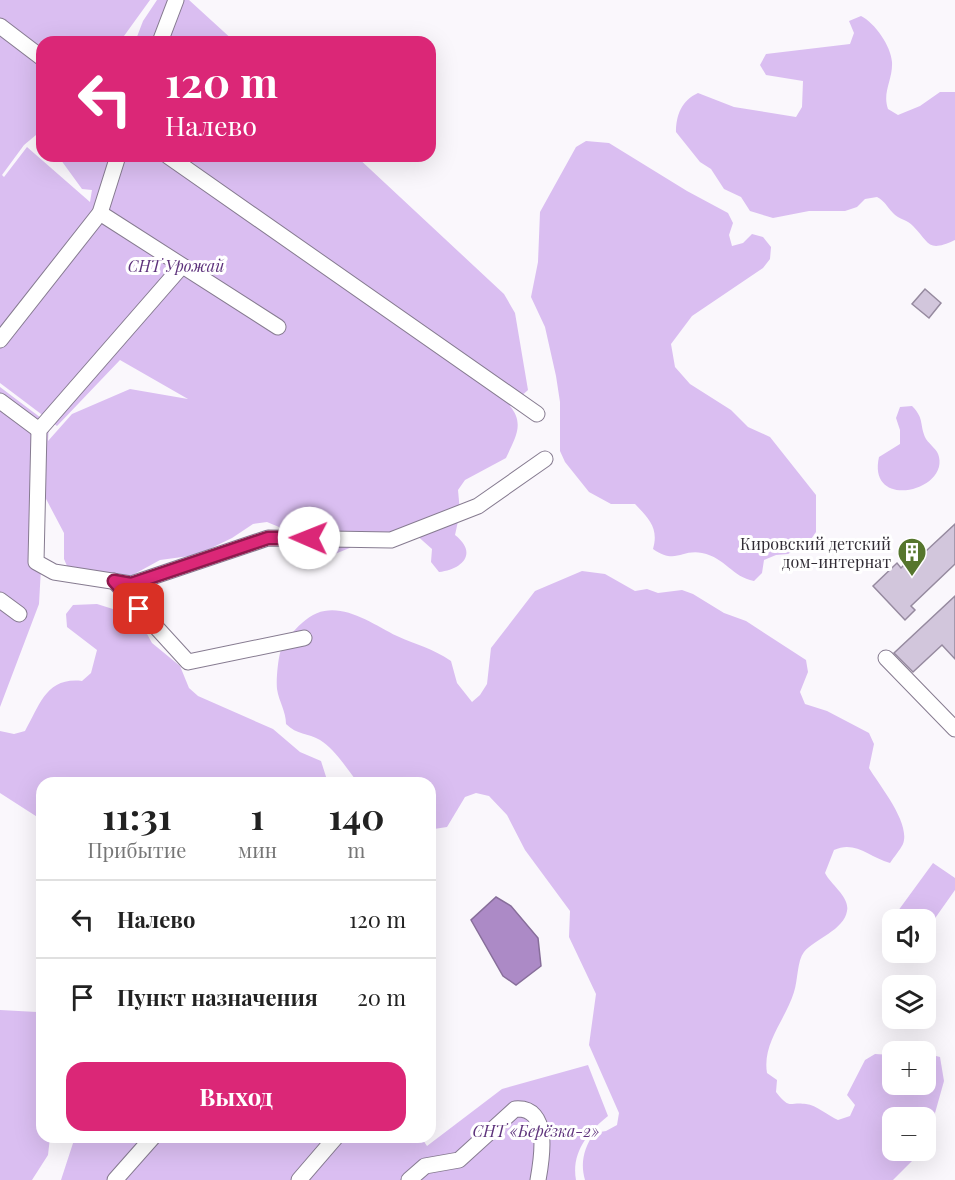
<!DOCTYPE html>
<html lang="ru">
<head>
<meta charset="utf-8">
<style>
	:root { --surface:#fff; --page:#f6f6f6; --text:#222; --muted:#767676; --line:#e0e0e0; --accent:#db2777 }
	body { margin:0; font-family:"Playfair Display",serif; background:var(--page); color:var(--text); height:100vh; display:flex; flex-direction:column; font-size:22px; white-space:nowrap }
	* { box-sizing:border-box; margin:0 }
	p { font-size:20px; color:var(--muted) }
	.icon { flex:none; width:33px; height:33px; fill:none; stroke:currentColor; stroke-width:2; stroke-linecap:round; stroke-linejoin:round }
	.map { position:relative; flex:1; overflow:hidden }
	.details { position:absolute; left:36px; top:777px; width:400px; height:366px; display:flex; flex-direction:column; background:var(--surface); border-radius:18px; box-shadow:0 6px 24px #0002 }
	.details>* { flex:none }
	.hud { position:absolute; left:36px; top:36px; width:400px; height:126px; border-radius:18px; box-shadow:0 6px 24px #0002; background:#db2777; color:#fff; overflow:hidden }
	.tools { position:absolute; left:882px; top:909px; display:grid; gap:12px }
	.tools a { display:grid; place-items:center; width:54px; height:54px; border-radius:12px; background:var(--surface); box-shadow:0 6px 24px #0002; font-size:30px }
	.pin { position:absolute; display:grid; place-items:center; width:51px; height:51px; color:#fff; margin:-26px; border-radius:12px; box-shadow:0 3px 9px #0006 }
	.me { position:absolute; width:66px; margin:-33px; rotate:271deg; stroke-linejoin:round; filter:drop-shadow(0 0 4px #0008) }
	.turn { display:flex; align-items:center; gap:21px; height:126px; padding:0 30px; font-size:27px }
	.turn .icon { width:78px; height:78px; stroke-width:2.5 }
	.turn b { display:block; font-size:42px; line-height:51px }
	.eta { display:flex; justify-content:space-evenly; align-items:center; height:102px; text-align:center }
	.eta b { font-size:36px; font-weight:700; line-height:42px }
	.primary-button { display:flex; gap:12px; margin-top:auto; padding:12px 30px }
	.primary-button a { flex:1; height:69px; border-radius:18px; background:var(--accent); color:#fff; font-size:24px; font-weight:700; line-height:69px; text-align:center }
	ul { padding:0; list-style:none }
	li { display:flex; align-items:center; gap:18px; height:78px; padding:0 30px; border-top:2px solid var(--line) }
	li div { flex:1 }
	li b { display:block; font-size:22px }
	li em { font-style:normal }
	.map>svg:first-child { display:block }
</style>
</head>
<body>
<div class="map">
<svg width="955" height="1180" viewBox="0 0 955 1180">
	<rect width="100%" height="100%" fill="#faf7fc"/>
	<g fill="#dabef1">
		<path d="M0 0H150L124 36 135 42 143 21 157 0H189L235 42H42V130L24 145 2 175 4 177 27 147 90 202 92 190 82 189 58 156H356L504 294 515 313 528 390 510 406C525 424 515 438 506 458L465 480 458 490 460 512 455 535C478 553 463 569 439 572L431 562 432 549 414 533 389 532 325 558 313 559 301 556 291 548 279 527 267 522 253 524 232 538 197 555 160 560 129 577 70 573 64 559V533L45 497 39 604 0 707V387L49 424 48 441 72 414 130 389 188 399 120 360 57 426 0 383Z"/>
		<path d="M861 16C875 23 891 46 892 62 893 80 882 92 888 109L898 115 920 106 940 92H955V240C927 253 930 243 913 226 908 220 898 219 893 213 886 206 886 202 877 197L865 199 857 207 845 211H809L773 218 750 211 741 197 724 189 711 169 700 162 676 132C676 115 682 100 698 93L734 107 796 117 802 107 803 81 766 75 760 65 766 54 850 44 854 33 849 21Z"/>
		<path d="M586 141 609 143 687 191 728 213 733 223 729 235 732 246 743 243 752 234 763 237 771 247 770 259 763 268 692 316 671 344 675 367 690 384 731 410 748 427 770 437 816 495V532L809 542 788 554 776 555 764 560 762 573 754 581C732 577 726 558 702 553 681 549 676 565 653 549 659 528 649 519 635 504H611L589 492 565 462 560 451V402L556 376 545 327 531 297 538 262 540 212 576 147Z"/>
		<path d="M912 406C925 419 919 425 926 439 930 445 938 450 939 457 947 492 867 510 879 457L900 444V430L896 418 900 407Z"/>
		<path d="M582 571 605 574 635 591 647 589 658 593 682 590 693 594 724 613 746 621 806 660 808 672 800 692 805 704 827 711 869 733 874 744 869 768C879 785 911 823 903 844 900 850 894 857 890 863 869 857 855 840 834 850L825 873C831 885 850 897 847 911 844 930 815 939 804 952 797 961 798 980 794 992 786 1019 762 1043 767 1073L777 1080 776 1092C791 1111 789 1101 806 1104 816 1105 829 1116 838 1120L850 1116 855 1105 847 1095 865 1060 875 1054 892 1055V1084H926V1052L902 1051 908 1047 920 1046 928 1054 940 1057 944 1081 926 1145V1118H892V1150L922 1151 893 1180H585C580 1163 584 1148 594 1133L606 1131 617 1125 619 1113 589 1045 596 994 569 937 570 911 525 850 507 815 489 796 476 793 465 797 447 827 434 829 431 827 430 783H358C347 769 335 749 320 740 308 733 297 735 286 724 286 711 279 702 277 689 276 680 278 661 280 653 284 641 293 631 302 623 332 594 367 621 397 636 417 645 432 648 451 661L457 683 472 702 480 695 487 684 491 648 535 591Z"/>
		<path d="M97 604 132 615 141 623 152 643 180 666 189 688 198 696 273 729 300 752 321 761 328 783H42V820L0 793V731L14 734 25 731C40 705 46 677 82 681L91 673 97 650 67 627 66 614 73 605Z"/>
		<polygon points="933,863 955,878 955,890 926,931 926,920 892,920 892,930 887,926"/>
		<polygon points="0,1010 37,1012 42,1017 42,1137 50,1137 48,1155 32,1180 0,1180"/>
		<path d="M588 1065 608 1116C588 1132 571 1153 576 1180H61L75 1137H421L427 1146 502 1089Z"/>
	</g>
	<polygon fill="#ac8ac6" stroke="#876e9a" stroke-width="1.5" points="496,897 511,906 538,938 541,966 516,985 503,976 471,920"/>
	<g fill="#d2c6dc" stroke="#968a9f" stroke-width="1.5">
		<polygon points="925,289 941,303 929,318 912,304"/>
		<polygon points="955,524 955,564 911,606 915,610 905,620 873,586 897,563 901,568 908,561 911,565"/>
		<polygon points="955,596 955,659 942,645 913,672 894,653"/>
	</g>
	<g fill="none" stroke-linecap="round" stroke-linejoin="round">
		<g stroke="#867b90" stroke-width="17">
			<g id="minor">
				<polyline points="0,26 42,58"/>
				<polyline points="160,42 176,0"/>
				<polyline points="168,156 537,414"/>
				<polyline points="100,213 278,327"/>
				<polyline points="182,266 39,430 36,562 54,572 131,584 268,538 391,540 478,506 545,459"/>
				<polyline points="0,340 100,213 118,156"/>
				<polyline points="0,401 39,430"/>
				<polyline points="114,581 188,662 304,638"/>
				<polyline points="0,600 19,614"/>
				<polyline points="886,658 955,729"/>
				<polyline points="115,1180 153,1137"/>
				<polyline points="299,1180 336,1137"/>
				<path d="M409 1180 425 1166 459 1160 515 1109C551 1106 542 1158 538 1180"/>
			</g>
		</g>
		<use href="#minor" stroke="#fff" stroke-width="15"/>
	</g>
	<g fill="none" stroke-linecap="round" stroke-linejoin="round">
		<g stroke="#8e194d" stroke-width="15">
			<polyline id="route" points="139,609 114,581 131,584 268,538 309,538"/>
		</g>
		<use href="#route" stroke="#db2777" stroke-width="10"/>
	</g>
	<defs>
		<g id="building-pin" transform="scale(1.5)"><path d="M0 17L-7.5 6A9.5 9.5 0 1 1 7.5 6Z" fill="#56762d" stroke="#fff"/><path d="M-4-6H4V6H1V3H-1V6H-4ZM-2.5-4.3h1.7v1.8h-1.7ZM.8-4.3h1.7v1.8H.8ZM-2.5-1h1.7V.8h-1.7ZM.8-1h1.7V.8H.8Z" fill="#fff"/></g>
	</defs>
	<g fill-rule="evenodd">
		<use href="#building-pin" x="912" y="552"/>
	</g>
	<g text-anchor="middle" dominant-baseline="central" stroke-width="6" stroke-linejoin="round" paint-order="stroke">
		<g font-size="16" font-style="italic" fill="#5d327b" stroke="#fff">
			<text x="176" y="265">СНТ Урожай</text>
			<text x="536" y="1130">СНТ «Берёзка-2»</text>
		</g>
		<g font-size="16" fill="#312c35" stroke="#fff" text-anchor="end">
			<text x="891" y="543">Кировский детский<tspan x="891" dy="18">дом-интернат</tspan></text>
		</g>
	</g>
</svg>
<div class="tools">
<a><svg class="icon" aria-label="sound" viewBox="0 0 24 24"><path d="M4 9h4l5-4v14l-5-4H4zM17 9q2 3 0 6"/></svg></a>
<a><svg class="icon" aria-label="layers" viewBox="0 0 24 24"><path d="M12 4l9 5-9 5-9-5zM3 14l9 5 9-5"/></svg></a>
<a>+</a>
<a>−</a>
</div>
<div class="pin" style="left:139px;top:609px;background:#d93025"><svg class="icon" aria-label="arrive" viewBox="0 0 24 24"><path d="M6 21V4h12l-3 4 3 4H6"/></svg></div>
<svg class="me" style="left:309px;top:538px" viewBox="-20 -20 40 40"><circle r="19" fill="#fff"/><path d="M0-13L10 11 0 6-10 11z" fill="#db2777"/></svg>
<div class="hud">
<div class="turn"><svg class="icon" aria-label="left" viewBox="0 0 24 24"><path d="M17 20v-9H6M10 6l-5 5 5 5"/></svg><div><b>120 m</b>Налево</div></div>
</div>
<section class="details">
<div class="eta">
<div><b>11:31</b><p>Прибытие</p></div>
<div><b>1</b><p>мин</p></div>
<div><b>140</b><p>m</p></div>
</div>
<ul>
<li><svg class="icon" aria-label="left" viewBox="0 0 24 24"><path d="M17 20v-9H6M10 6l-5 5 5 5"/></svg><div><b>Налево</b></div><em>120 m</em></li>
<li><svg class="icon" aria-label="arrive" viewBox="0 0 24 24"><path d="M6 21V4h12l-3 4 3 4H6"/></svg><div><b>Пункт назначения</b></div><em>20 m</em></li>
</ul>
<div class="primary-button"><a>Выход</a></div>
</section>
</div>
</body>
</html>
